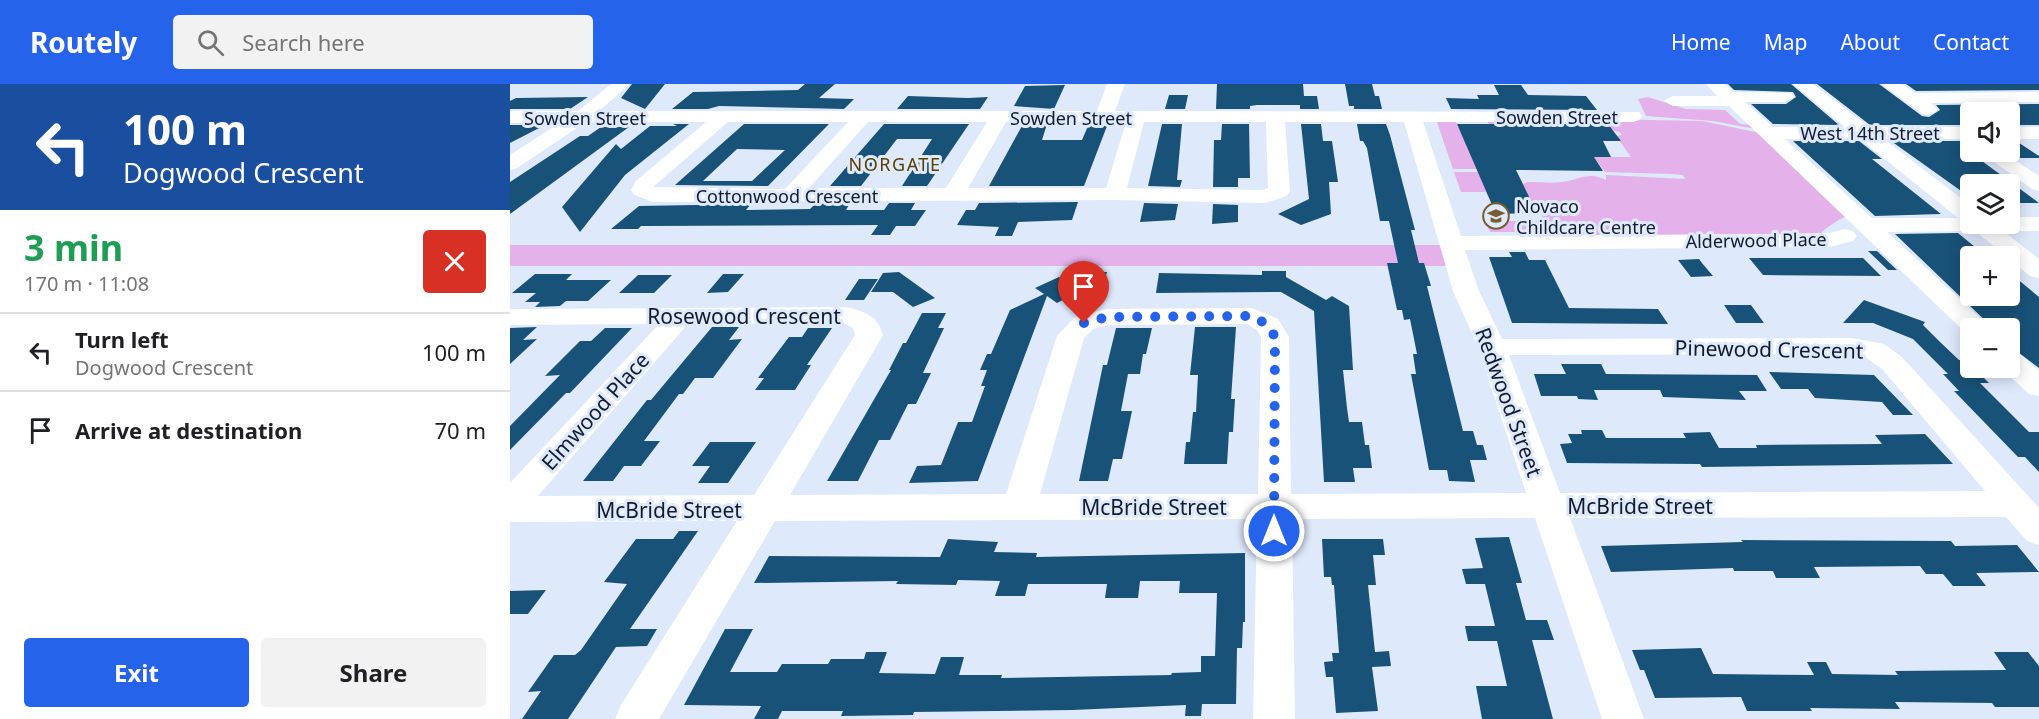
<!DOCTYPE html>
<html lang="en">
<head>
<meta charset="utf-8">
<style>
	:root { --surface:#fff; --page:#f2f2f2; --text:#202124; --muted:#757577; --line:#e0e0e0; --accent:#2563eb }
	body { margin:0; font-family:"Noto Sans",sans-serif; background:var(--page); color:var(--text); height:100vh; display:flex; flex-direction:column; font-size:22px; white-space:nowrap }
	* { box-sizing:border-box; margin:0 }
	p { font-size:20px; color:var(--muted) }
	.icon { flex:none; width:33px; height:33px; fill:none; stroke:currentColor; stroke-width:2; stroke-linecap:round; stroke-linejoin:round }
	.map { position:relative; flex:1; overflow:hidden }
	.panel { display:flex; flex-direction:column; background:var(--surface); width:510px }
	.panel>* { flex:none }
	.guide { background:#1a4fa0; color:#fff; overflow:hidden }
	.buttons { position:absolute; left:1450px; top:18px; display:grid; gap:12px }
	.buttons a { display:grid; place-items:center; width:60px; height:60px; border-radius:6px; background:var(--surface); box-shadow:0 3px 15px #0003; font-size:30px }
	.pin { position:absolute; display:grid; place-items:center; width:51px; height:51px; color:#fff; margin:-62px -26px; border-radius:50% 50% 50% 0; rotate:-45deg; box-shadow:0 0 6px #0007 }
	.pin .icon { rotate:45deg }
	.me { position:absolute; width:66px; margin:-33px; rotate:0deg; stroke-linejoin:round; filter:drop-shadow(0 0 4px #0008) }
	.turn { display:flex; align-items:center; gap:21px; height:126px; padding:0 24px; font-size:27px }
	.turn .icon { width:78px; height:78px; stroke-width:2.5 }
	.turn b { display:block; font-size:42px; line-height:51px }
	.round { display:grid; place-items:center; flex:none; width:63px; height:63px; border-radius:6px; background:var(--page) }
	.summary { display:flex; align-items:center; justify-content:space-between; height:102px; padding:0 24px }
	h1 { font-size:36px; font-weight:700; line-height:45px; color:#1e9e55 }
	.cta { display:flex; gap:12px; margin-top:auto; padding:12px 24px }
	.cta a { flex:1; height:69px; border-radius:6px; background:var(--accent); color:#fff; font-size:24px; font-weight:700; line-height:69px; text-align:center }
	.cta a+a { background:var(--page); color:var(--text) }
	ul { padding:0; list-style:none }
	li { display:flex; align-items:center; gap:18px; height:78px; padding:0 24px; border-top:2px solid var(--line) }
	li div { flex:1 }
	li b { display:block; font-size:22px }
	li em { font-style:normal }
	header { display:flex; align-items:center; gap:36px; box-sizing:border-box; height:84px; padding:0 30px; background:var(--accent); color:#fff }
	header strong { font-size:28px }
	nav { display:flex; gap:33px; margin-inline-start:auto; font-size:21px }
	.search { width:420px; height:54px; background:var(--page); display:flex; align-items:center; gap:15px; box-sizing:border-box; padding:0 21px; border-radius:6px; color:var(--muted); font-size:22px }
	main { display:flex; flex:1; min-height:0 }
	.map>svg:first-child { display:block }
</style>
</head>
<body>
<header>
<strong>Routely</strong>
<div class="search"><svg class="icon" aria-label="search" viewBox="0 0 24 24"><circle cx="10" cy="10" r="6"/><path d="M15 15l6 6"/></svg>Search here</div>
<nav><a>Home</a><a>Map</a><a>About</a><a>Contact</a></nav>
</header>
<main>
<section class="panel">
<div class="guide">
<div class="turn"><svg class="icon" aria-label="left" viewBox="0 0 24 24"><path d="M17 20v-9H6M10 6l-5 5 5 5"/></svg><div><b>100 m</b>Dogwood Crescent</div></div>
</div>
<div class="summary"><div><h1>3 min</h1><p>170 m · 11:08</p></div><a class="round" style="background:#d93025;color:#fff"><svg class="icon" aria-label="close" viewBox="0 0 24 24"><path d="M6 6l12 12M18 6L6 18"/></svg></a></div>
<ul>
<li><svg class="icon" aria-label="left" viewBox="0 0 24 24"><path d="M17 20v-9H6M10 6l-5 5 5 5"/></svg><div><b>Turn left</b><p>Dogwood Crescent</p></div><em>100 m</em></li>
<li><svg class="icon" aria-label="arrive" viewBox="0 0 24 24"><path d="M6 21V4h12l-3 4 3 4H6"/></svg><div><b>Arrive at destination</b></div><em>70 m</em></li>
</ul>
<div class="cta"><a>Exit</a><a>Share</a></div>
</section>
<div class="map">
<svg width="1529" height="635" viewBox="0 0 1529 635">
	<rect width="100%" height="100%" fill="#dee9fc"/>
	<g fill="#e4b1ea">
		<polygon points="1138,13 1176,25 1215,26 1230,40 1242,41 1246,45 1203,37 1136,32 1128,15"/>
		<path d="M1088 35 1192 37 1250 49 1336 132C1327 137 1315 144 1309 151H1037L1036 148H980L975 137H1031L1033 135 1031 130 1027 129 1019 114H979L976 108H951L944 88H1007L1013 100 1018 98C1030 98 1046 100 1058 97 1072 94 1081 88 1096 96V91L1175 95 1173 91 1162 90 1095 88 1084 73H1121L1106 52 1112 51 1109 48 1087 42 1083 36Z"/>
		<polygon points="945,37 949,44 981,43 977,37 985,37 991,41 967,85 943,85 927,38"/>
		<polygon points="0,161 938,161 945,182 0,182"/>
	</g>
	<g fill="#195278" fill-rule="evenodd">
		<polygon points="122,0 155,0 135,25 111,14"/>
		<polygon points="295,0 325,0 309,14 344,15 334,25 209,22 198,25 162,25 183,8 288,6"/>
		<polygon points="707,0 793,0 794,12 807,12 809,25 790,25 790,21 747,21 740,22 740,25 706,25"/>
		<polygon points="835,0 862,0 865,12 869,12 872,25 844,25 844,22 839,22"/>
		<polygon points="1218,0 1281,0 1329,41 1263,40 1241,20 1276,20 1286,13 1283,8 1224,6"/>
		<polygon points="1307,0 1369,0 1412,32 1419,33 1430,26 1426,21 1529,20 1529,41 1500,41 1500,28 1461,28 1461,41 1360,41"/>
		<polygon points="1396,0 1529,0 1529,6 1406,7"/>
		<polygon points="555,1 544,25 504,22 515,2"/>
		<polygon points="984,1 1011,1 1018,11 1076,12 1087,26 941,25 936,14 969,15 967,11 989,11"/>
		<polygon points="659,11 678,11 675,25 655,25"/>
		<polygon points="398,12 458,14 478,13 470,25 387,25"/>
		<polygon points="78,13 60,25 0,25 0,17 6,14"/>
		<polygon points="163,40 179,40 115,91 70,148 52,123 106,60 111,65 140,42 167,42"/>
		<path d="M234 40H319L258 102 165 101ZM227 65 275 66 242 97H193Z"/>
		<polygon points="374,40 459,40 417,102 392,102 422,55 387,55 351,102 320,102"/>
		<polygon points="513,40 537,40 532,56 572,56 578,42 597,42 574,102 479,102"/>
		<polygon points="652,40 672,40 667,96 672,96 670,103 638,102"/>
		<polygon points="712,40 739,40 740,94 728,94 728,103 703,103 704,56 711,56"/>
		<polygon points="791,40 811,40 813,57 822,57 828,98 819,98 821,130 791,141 768,130 799,115"/>
		<polygon points="847,40 876,40 880,51 905,146 901,146 909,179 914,179 921,202 917,202 953,347 963,347 967,361 973,361 977,376 960,376 965,398 939,397 937,386 919,386 901,290 906,290 903,270 907,270 900,235 894,236 892,226 887,226 877,179 888,179 879,137 870,137 857,64 853,57 850,57"/>
		<polygon points="947,40 1098,40 1111,57 1093,57 1101,73 1084,73 1093,87 1006,86 1027,129 986,130"/>
		<polygon points="0,41 35,41 0,59"/>
		<polygon points="91,43 119,43 0,130 0,98 70,52 78,52"/>
		<polygon points="1283,57 1349,57 1372,75 1362,75 1431,130 1365,132"/>
		<polygon points="1381,57 1461,57 1461,69 1529,119 1500,119 1500,100 1461,100 1461,114"/>
		<polygon points="1500,57 1506,57 1529,72 1529,74 1507,74 1500,70"/>
		<polygon points="568,118 562,136 508,138 502,152 485,152 489,143 447,141 456,126 465,126 469,119"/>
		<polygon points="340,119 336,126 374,126 379,119 405,119 401,126 416,126 405,142 386,142 380,151 361,151 368,141 131,142 128,145 101,145 129,122 241,120 236,126 300,125 305,120"/>
		<polygon points="634,119 668,120 665,136 630,138"/>
		<polygon points="703,120 728,121 728,138 702,140"/>
		<polygon points="1448,149 1476,172 1461,172 1461,212 1500,212 1500,189 1529,213 1529,284 1500,262 1500,244 1483,244 1385,150"/>
		<polygon points="1358,167 1367,167 1387,186 1378,186"/>
		<polygon points="999,168 1015,168 1019,176 1035,176 1059,224 1148,225 1158,240 1002,239 979,173 1002,173"/>
		<polygon points="1239,174 1353,174 1371,192 1253,191"/>
		<polygon points="1189,175 1192,179 1203,192 1181,193 1168,176"/>
		<polygon points="752,187 776,187 776,193 816,216 822,212 839,222 843,286 833,286 837,324 839,338 852,338 855,361 859,361 862,384 843,384 845,398 814,398 804,227 771,208 646,209 649,189 752,191"/>
		<polygon points="389,188 425,214 403,223 383,208 361,208 373,189"/>
		<polygon points="577,188 597,188 591,209 570,209"/>
		<polygon points="25,190 62,190 56,196 101,196 78,217 56,217 50,222 25,223 30,218 15,218 26,209 2,209"/>
		<polygon points="213,190 234,190 218,208 197,209"/>
		<polygon points="128,191 162,191 144,209 109,209"/>
		<polygon points="549,193 570,207 547,219 537,212 468,397 399,399 407,382 431,381 448,338 462,338 475,302 471,302 477,286 470,286 477,270 481,270 500,226 534,210 525,204"/>
		<polygon points="349,195 368,195 354,216 335,216"/>
		<polygon points="1354,216 1415,238 1413,241 1430,258 1449,276 1456,276 1479,299 1470,299 1519,348 1529,348 1529,388 1515,373 1508,373 1444,307 1449,307 1433,290 1438,290 1403,255 1363,239 1333,239"/>
		<polygon points="1214,221 1241,221 1254,239 1226,239"/>
		<polygon points="412,229 436,229 428,244 434,244 413,289 421,289 406,320 398,320 380,356 369,356 348,397 317,397 381,286 379,286 393,259 396,259"/>
		<polygon points="27,243 13,256 27,255 0,280 0,244"/>
		<polygon points="202,243 229,243 219,256 232,255 203,294 185,294 173,310 169,310 134,357 150,357 131,382 114,382 103,397 73,397 137,316 141,316"/>
		<polygon points="685,243 726,243 721,315 725,315 723,348 719,348 717,380 674,380 676,358 680,358 683,328 686,328 688,291 680,291"/>
		<polygon points="95,244 122,244 60,309 56,309 0,366 0,342 50,291 35,292 70,257 81,257"/>
		<polygon points="298,244 322,244 297,281 301,281 285,306 245,306 254,294 248,294 279,253 292,253"/>
		<polygon points="606,244 642,244 636,270 633,270 630,290 618,290 611,327 622,327 612,375 603,375 598,397 569,397 593,281 597,281"/>
		<polygon points="1051,280 1091,280 1096,290 1247,291 1257,307 1229,307 1236,316 1153,313 1150,306 1084,306 1088,316 1068,315 1067,312 1031,312 1024,290 1056,290"/>
		<polygon points="1259,288 1364,291 1403,331 1383,331 1372,318 1305,314 1298,305 1271,305"/>
		<polygon points="1071,346 1092,346 1096,354 1176,354 1173,349 1200,348 1209,364 1247,364 1246,361 1372,360 1365,351 1415,350 1443,380 1192,383 1190,380 1057,379 1050,360 1062,359 1058,350 1072,350"/>
		<polygon points="200,358 246,358 218,399 188,399 200,382 182,382"/>
		<polygon points="169,447 188,447 120,545 147,545 137,562 106,563 58,635 12,635 31,607 18,608 44,571 65,571 71,566 117,500 94,498 126,455 163,455"/>
		<polygon points="999,453 1012,499 1006,499 1016,536 1037,536 1044,556 1022,556 1043,635 972,635 966,602 997,602 987,557 958,557 955,542 985,542 975,500 956,500 952,485 973,484 965,454"/>
		<polygon points="438,455 488,458 484,468 527,469 526,473 735,469 735,538 733,538 732,564 727,564 726,620 692,620 691,632 675,632 676,621 563,626 404,628 403,631 331,632 333,627 272,627 268,635 244,635 251,622 174,621 215,545 243,545 220,588 267,588 272,580 318,580 321,575 354,575 356,568 377,568 369,589 425,590 431,573 454,573 449,591 492,591 491,594 661,591 662,589 691,588 691,572 705,572 707,509 669,509 670,497 630,497 628,514 595,514 597,500 518,500 515,512 485,512 490,497 448,496 446,501 386,500 388,497 244,499 259,472 430,473"/>
		<polygon points="812,455 873,455 875,471 863,471 866,501 858,501 865,568 879,567 881,582 862,583 868,627 826,629 823,593 816,593 814,578 823,577 822,569 829,569 824,501 822,501 821,493 814,493"/>
		<polygon points="1231,456 1441,457 1445,462 1507,461 1529,488 1466,489 1476,502 1443,502 1433,490 1416,490 1410,482 1304,483 1310,494 1266,494 1263,487 1224,487 1223,484 1101,488 1091,462 1233,458"/>
		<polygon points="36,506 18,530 0,530 0,507"/>
		<polygon points="1191,564 1203,590 1304,591 1297,578 1316,578 1322,590 1388,591 1385,587 1496,586 1484,568 1518,568 1529,582 1529,623 1485,623 1482,619 1385,618 1390,625 1300,624 1302,627 1237,627 1231,613 1145,614 1134,586 1130,586 1122,566"/>
	</g>
	<g fill="none" stroke-linecap="round" stroke-linejoin="round">
		<g fill="#fff" fill-rule="evenodd">
			<path d="M101 0H120L89 27H587L597 0H615L605 27 1129 28 1132 32 1129 36 1123 38H913L951 152 1271 150 1319 149 1335 145 1343 147 1347 152 1343 157 1319 163 955 166 969 207 992 255 1342 254 1374 260 1392 273 1529 424V461L1517 457 1496 433 1060 434 1134 635H1092L1025 434 782 435 785 635H743L747 435 265 437 149 635H105L111 621 227 437 0 438V399L149 240 0 241V225L334 223C352 226 368 231 373 251L280 411 496 410 547 252 565 233 597 225 742 224 768 235 779 253 781 410 1016 409 968 263 943 207 894 38H775L780 107 777 112 755 119 605 116 143 118 124 111 121 106 126 97 196 38H76L7 84 0 86V71L51 38 0 39V27H68ZM218 38H338L275 105 143 103ZM358 38H477L436 104H299ZM496 38H616L596 104H458ZM634 38H756L758 104 752 106 617 104ZM178 240 334 239 343 244 345 251 244 411 28 412ZM737 240 747 246 751 253 748 410H530L574 254 583 245 598 241ZM1342 270 1355 273 1372 285 1475 407 1050 409 999 271Z"/>
			<path d="M1196 0H1215L1223 8 1281 9 1284 13 1275 18H1235L1263 43H1335L1283 0H1303L1359 43H1461V55H1374L1461 122V140H1500V133H1529V147H1493L1529 175V194L1520 192 1500 176V172H1496L1465 147 1377 148 1481 244H1461V251L1457 250 1219 22H1163L1154 17 1163 12H1207ZM1275 55H1350L1448 134H1362Z"/>
			<polygon points="1371,0 1392,0 1405,9 1529,8 1529,18 1421,19 1428,26 1419,31 1413,30"/>
			<rect x="1500" y="43" width="29" height="12"/>
			<polygon points="1470,68 1493,68 1529,92 1529,107 1522,105"/>
			<polygon points="1500,267 1510,270 1529,287 1529,312 1519,310 1491,284 1500,284"/>
		</g>
	</g>
	<g fill="none" stroke-linecap="round" stroke-linejoin="round">
		<polyline stroke="#2563eb" stroke-width="10" stroke-dasharray="0 18" points="574,239 597,233 742,232 758,241 765,253 764,447"/>
	</g>
	<defs>
		<g id="school-ring" transform="scale(1.35)"><circle r="9.5" fill="#dee9fc" stroke="#765e2f" stroke-width="1.5"/><path d="M0-5L7-2L0 1L-7-2ZM-4 1L0 2.5L4 1V4Q0 6-4 4Z" fill="#765e2f"/></g>
	</defs>
	<g fill-rule="evenodd">
		<use href="#school-ring" x="986" y="132"/>
	</g>
	<g text-anchor="middle" dominant-baseline="central" stroke-width="6" stroke-linejoin="round" paint-order="stroke">
		<g font-size="18" fill="#131c2d" stroke="#dee9fc">
			<text x="1047" y="33">Sowden Street</text>
			<text x="75" y="34">Sowden Street</text>
			<text x="561" y="34">Sowden Street</text>
			<text x="1360" y="49">West 14th Street</text>
			<text x="277" y="112">Cottonwood Crescent</text>
			<text transform="translate(1246 156) rotate(-1)">Alderwood Place</text>
		</g>
		<g font-size="18" letter-spacing="1.5" fill="#5a4001" stroke="#dee9fc">
			<text x="385" y="80">NORGATE</text>
		</g>
		<g font-size="18" fill="#131c2d" stroke="#dee9fc" text-anchor="start">
			<text x="1006" y="122">Novaco<tspan x="1006" dy="21">Childcare Centre</tspan></text>
		</g>
		<g font-size="21" fill="#131c2d" stroke="#dee9fc">
			<text x="234" y="232">Rosewood Crescent</text>
			<text transform="translate(1259 265) rotate(1)">Pinewood Crescent</text>
			<text transform="translate(999 318) rotate(70)">Redwood Street</text>
			<text transform="translate(85 327) rotate(-48)">Elmwood Place</text>
			<text x="1130" y="422">McBride Street</text>
			<text x="644" y="423">McBride Street</text>
			<text x="159" y="426">McBride Street</text>
		</g>
	</g>
</svg>
<div class="buttons">
<a><svg class="icon" aria-label="sound" viewBox="0 0 24 24"><path d="M4 9h4l5-4v14l-5-4H4zM17 9q2 3 0 6"/></svg></a>
<a><svg class="icon" aria-label="layers" viewBox="0 0 24 24"><path d="M12 4l9 5-9 5-9-5zM3 14l9 5 9-5"/></svg></a>
<a>+</a>
<a>−</a>
</div>
<div class="pin" style="left:574px;top:239px;background:#d93025"><svg class="icon" aria-label="arrive" viewBox="0 0 24 24"><path d="M6 21V4h12l-3 4 3 4H6"/></svg></div>
<svg class="me" style="left:764px;top:447px" viewBox="-20 -20 40 40"><circle r="17" fill="#2563eb" stroke="#fff" stroke-width="3"/><path d="M0-11L8 9 0 5-8 9z" fill="#fff"/></svg>
</div>
</main>
</body>
</html>
